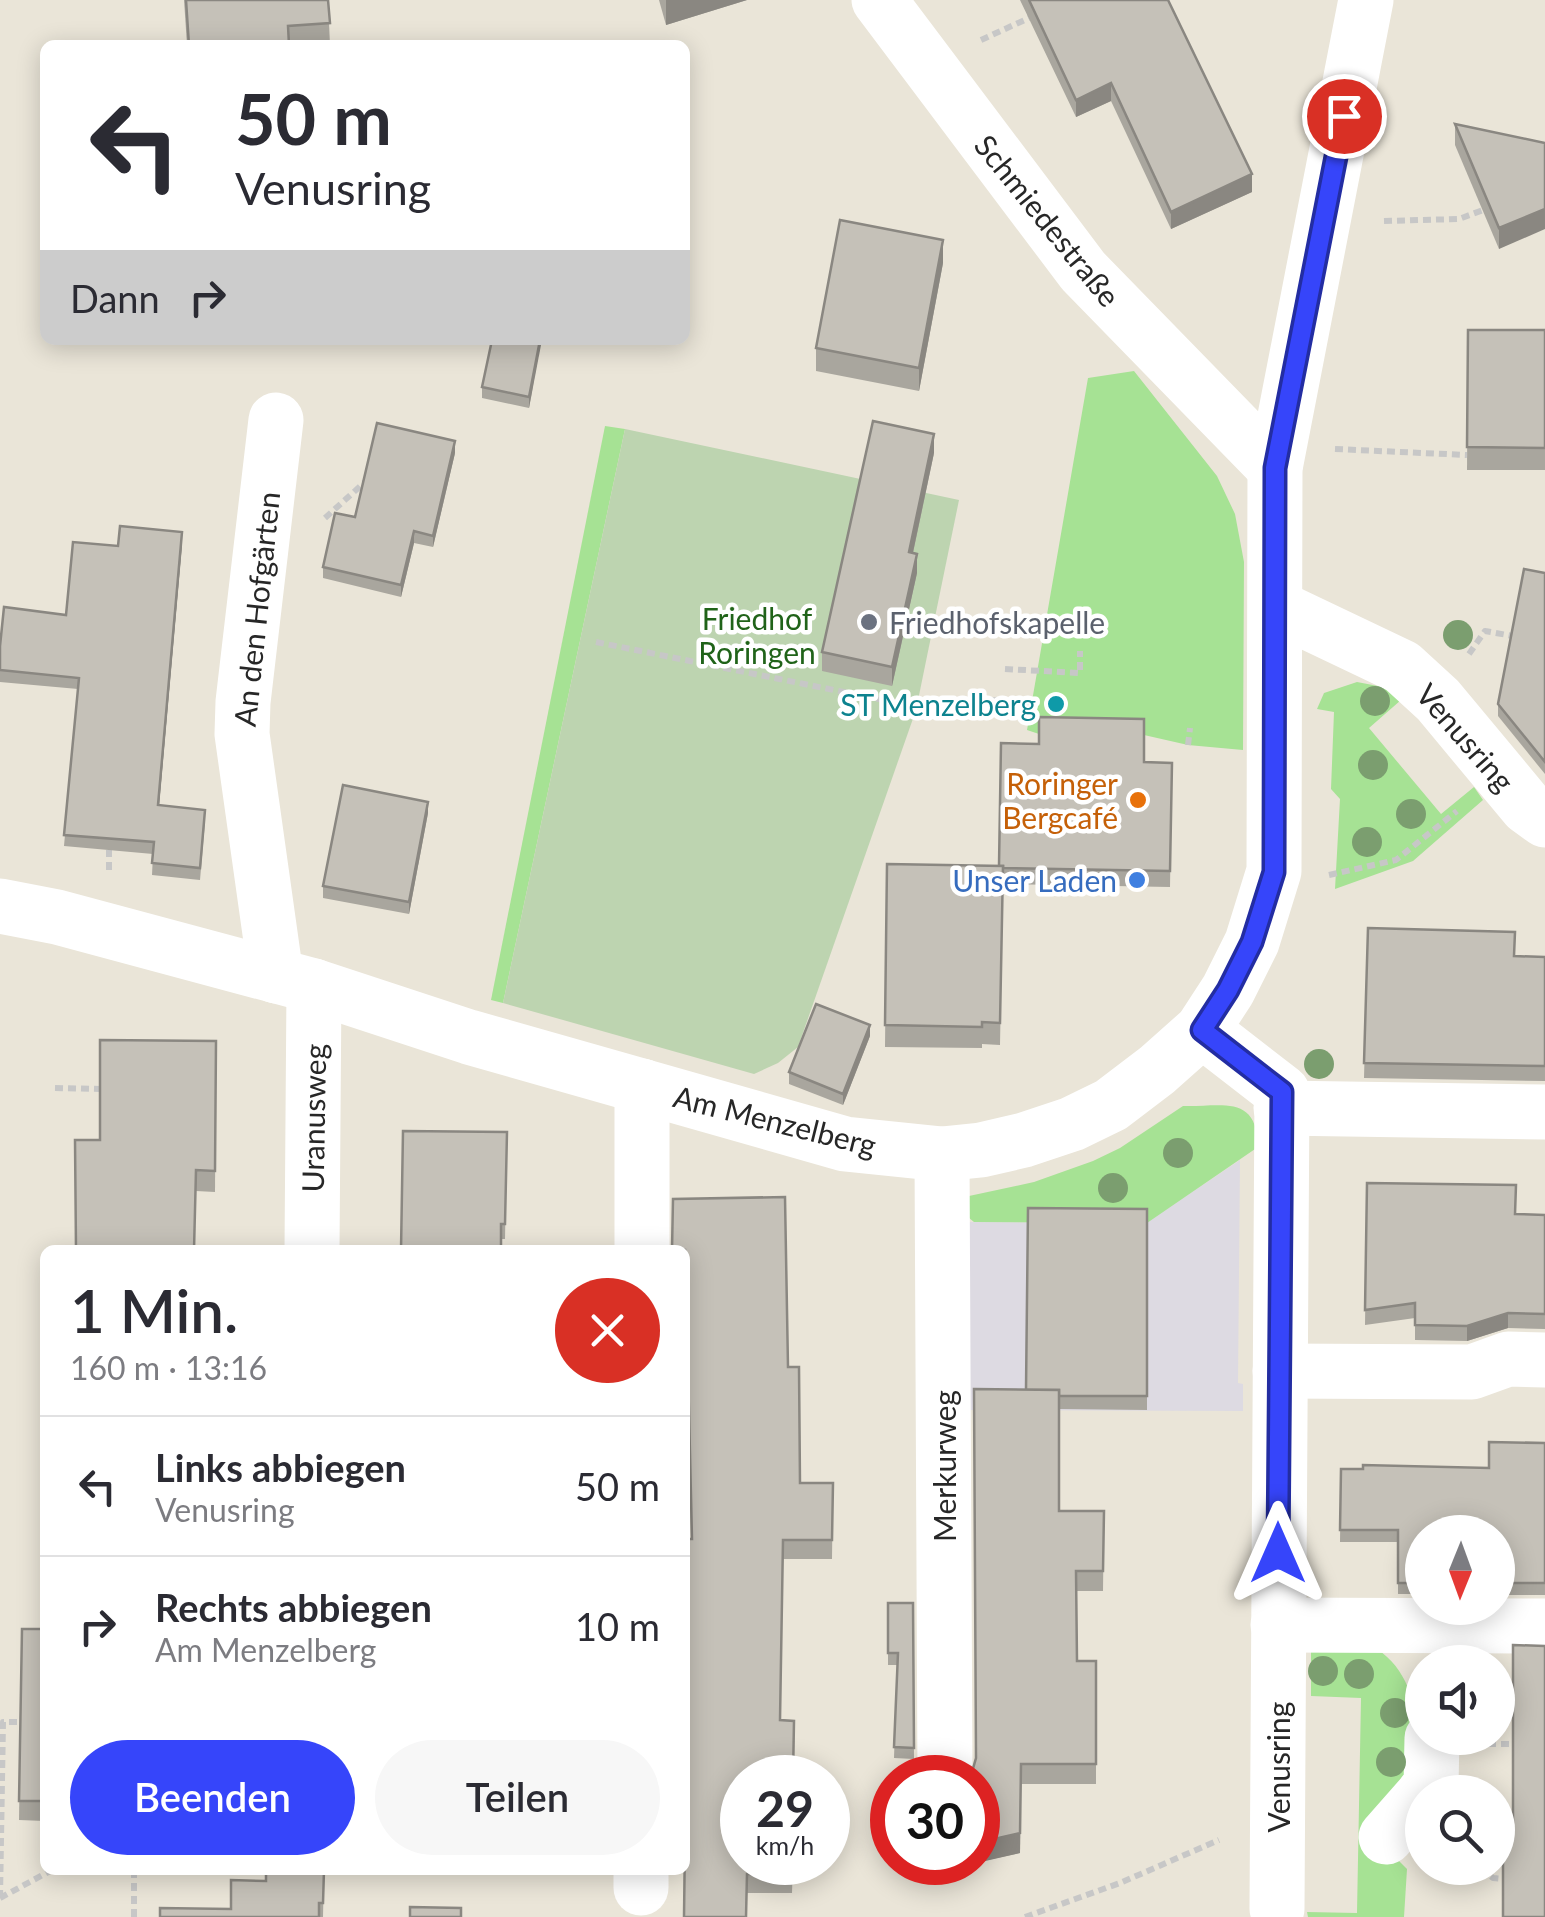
<!DOCTYPE html>
<html lang="de">
<head>
<meta charset="utf-8">
<style>
	:root { --surface:#fff; --page:#f7f7f7; --text:#2b2b33; --muted:#7c7c81; --line:#e1e1e2; --accent:#3645fa }
	body { margin:0; font-family:Lato,sans-serif; background:var(--page); color:var(--text); height:100vh; display:flex; flex-direction:column; font-size:38px; white-space:nowrap }
	* { box-sizing:border-box; margin:0 }
	p { font-size:32px; color:var(--muted) }
	.icon { flex:none; width:55px; height:55px; fill:none; stroke:currentColor; stroke-width:2; stroke-linecap:round; stroke-linejoin:round }
	.map { position:relative; flex:1; overflow:hidden }
	.details { position:absolute; left:40px; top:1245px; width:650px; height:630px; display:flex; flex-direction:column; background:var(--surface); border-radius:15px; box-shadow:0 5px 25px #0003 }
	.details>* { flex:none }
	.guide { position:absolute; left:40px; top:40px; width:650px; height:305px; border-radius:15px; box-shadow:0 5px 25px #0003; background:#fff; color:var(--text); overflow:hidden }
	.needle { width:65px; rotate:181deg }
	.controls { position:absolute; left:1405px; top:1515px; display:grid; gap:20px }
	.controls a { display:grid; place-items:center; width:110px; height:110px; border-radius:50%; background:var(--surface); box-shadow:0 5px 25px #0003; font-size:50px }
	.speed { position:absolute; left:720px; top:1755px; display:flex; gap:20px; font-size:50px; font-weight:700; text-align:center }
	.speed>* { display:grid; place-content:center; width:130px; height:130px; border-radius:50%; background:var(--surface); box-shadow:0 5px 25px #0003; line-height:1 }
	.speed small { font-size:25px; font-weight:400 }
	.speed .limit { border:15px solid #d22; background:#fff; color:#111 }
	.pin { position:absolute; display:grid; place-items:center; width:85px; height:85px; color:#fff; margin:-42px; border:5px solid #fff; border-radius:50%; box-shadow:0 2px 10px #0007 }
	.me { position:absolute; width:110px; margin:-55px; rotate:0deg; stroke-linejoin:round; filter:drop-shadow(0 0 8px #0008) }
	.turn { display:flex; align-items:center; gap:35px; height:210px; padding:0 30px; font-size:45px }
	.turn .icon { width:130px; height:130px; stroke-width:2.5 }
	.turn b { display:block; font-size:70px; line-height:85px }
	.then { display:flex; align-items:center; height:95px; padding:0 30px; background:#0003; gap:20px; font-size:38px }
	.round { display:grid; place-items:center; flex:none; width:105px; height:105px; border-radius:52px; background:var(--page) }
	.head { display:flex; align-items:center; justify-content:space-between; height:170px; padding:0 30px }
	h1 { font-size:60px; font-weight:600; line-height:75px }
	.action { display:flex; gap:20px; margin-top:auto; padding:20px 30px }
	.action a { flex:1; height:115px; border-radius:60px; background:var(--accent); color:#fff; font-size:40px; font-weight:600; line-height:115px; text-align:center }
	.action a+a { background:var(--page); color:var(--text) }
	ul { padding:0; list-style:none }
	li { display:flex; align-items:center; gap:30px; height:140px; padding:0 30px; border-top:2px solid var(--line) }
	li div { flex:1 }
	li b { display:block; font-size:38px }
	li em { font-style:normal }
	.map>svg:first-child { display:block }
</style>
</head>
<body>
<div class="map">
<svg width="1545" height="1917" viewBox="0 0 1545 1917">
	<rect width="100%" height="100%" fill="#eae5d8"/>
	<polygon fill="#dddae2" points="1240,1160 1238,1383 1243,1384 1243,1411 955,1410 957,1222 1146,1223"/>
	<g fill="#a6e294">
		<polygon points="1134,371 1217,476 1235,514 1244,562 1243,750 1188,745 1144,735 1039,734 1027,730 1088,378"/>
		<polygon points="605,426 625,429 503,1003 491,1000"/>
		<polygon points="1357,682 1383,687 1401,700 1369,728 1441,814 1474,787 1483,800 1413,861 1335,889 1340,799 1331,789 1334,712 1317,709 1324,693"/>
		<path d="M1183 1106C1223 1107 1257 1094 1258 1147L1147 1223 974 1222 958 1209 969 1196 1034 1182 1093 1161 1120 1148Z"/>
		<path d="M1372 1646C1412 1668 1424 1721 1411 1764 1404 1787 1382 1811 1369 1831L1407 1869 1404 1917H1308L1307 1912 1357 1913 1361 1698 1311 1696V1651Z"/>
	</g>
	<polygon fill="#bdd4b0" points="625,429 959,500 916,710 798,1047 778,1063 754,1074 503,1003"/>
	<g fill="none" stroke-linecap="round" stroke-linejoin="round">
		<g stroke="#c7c7c7" stroke-width="6" stroke-dasharray="8 5" stroke-linecap="butt">
			<polyline points="981,40 1029,18"/>
			<polyline points="1384,221 1459,219 1483,210"/>
			<polyline points="1335,449 1467,455"/>
			<polyline points="325,518 366,481"/>
			<polyline points="596,642 913,706 999,700"/>
			<polyline points="1469,654 1485,631 1513,636"/>
			<polyline points="1005,669 1080,673 1080,651"/>
			<polyline points="1188,745 1190,728"/>
			<polyline points="109,870 109,850"/>
			<polyline points="1329,875 1396,860 1457,811"/>
			<polyline points="55,1088 100,1089"/>
			<polyline points="685,1420 689,1420"/>
			<polyline points="1488,1744 1513,1744"/>
			<polyline points="685,1782 686,1782"/>
			<polyline points="1481,1868 1493,1878 1503,1879"/>
			<polyline points="0,1898 3,1722 21,1722"/>
			<polyline points="0,1898 52,1870"/>
			<polyline points="134,1917 134,1870"/>
			<polyline points="1025,1917 1120,1883 1219,1840"/>
		</g>
		<g stroke="#fff" stroke-width="55">
			<polyline points="879,0 1083,271 1275,468"/>
			<polyline points="1276,607 1402,667 1438,700 1527,807 1545,820"/>
			<polyline points="0,906 57,917 314,986 469,1037 845,1144 942,1154 981,1150 1024,1140 1072,1124 1111,1105 1157,1070 1202,1030 1228,990 1252,942 1274,871 1275,468 1366,0"/>
			<polyline points="276,976 242,734 243,702 276,420"/>
			<polyline points="1202,1030 1282,1092 1277,1909"/>
			<polyline points="1281,1108 1545,1112"/>
			<polyline points="942,1154 945,1778"/>
			<polyline points="312,1250 314,986"/>
			<polyline points="642,1250 642,1086"/>
			<polyline points="1280,1371 1472,1372 1508,1359 1545,1360"/>
			<polyline points="1278,1625 1545,1626"/>
			<polyline points="1425,1792 1431,1786 1432,1738"/>
			<polyline points="1386,1837 1422,1796"/>
			<polyline points="641,1870 641,1888"/>
		</g>
	</g>
	<g fill="#7b9e6f">
		<circle cx="1458" cy="635" r="15"/>
		<circle cx="1375" cy="701" r="15"/>
		<circle cx="1373" cy="765" r="15"/>
		<circle cx="1411" cy="814" r="15"/>
		<circle cx="1367" cy="842" r="15"/>
		<circle cx="1319" cy="1064" r="15"/>
		<circle cx="1178" cy="1153" r="15"/>
		<circle cx="1113" cy="1188" r="15"/>
		<circle cx="1323" cy="1671" r="15"/>
		<circle cx="1359" cy="1674" r="15"/>
		<circle cx="1395" cy="1713" r="15"/>
		<circle cx="1391" cy="1762" r="15"/>
	</g>
	<g fill="#a9a69e">
		<polygon points="184,0 328,0 330,45 187,45"/>
		<polygon points="659,0 747,0 666,25"/>
		<polygon points="1020,0 1168,0 1252,192 1171,229 1111,101 1076,117"/>
		<polygon points="1455,124 1545,143 1499,249 1455,145"/>
		<polygon points="943,263 919,391 816,371 816,348"/>
		<polygon points="1468,330 1545,330 1545,470 1467,470"/>
		<polygon points="541,340 529,408 482,398 482,387"/>
		<polygon points="455,453 433,547 414,543 401,597 323,578 323,567 355,517"/>
		<polygon points="934,453 913,553 917,573 892,686 822,671 822,652"/>
		<polygon points="182,544 159,805 205,822 200,880 152,875 153,854 64,846 78,689 0,682 0,646 66,615 118,546"/>
		<polygon points="1545,573 1545,774 1498,716 1498,704"/>
		<polygon points="1039,744 1144,762 1172,763 1170,887 1003,884 1000,1045 982,1044 982,1048 885,1047 887,864 999,866"/>
		<polygon points="428,813 409,914 323,898 323,886"/>
		<polygon points="1368,928 1515,956 1545,957 1545,1081 1364,1078"/>
		<polygon points="870,1036 843,1105 789,1084 789,1072"/>
		<polygon points="216,1041 215,1192 196,1191 100,1140"/>
		<polygon points="507,1132 505,1239 501,1239 501,1250 401,1250"/>
		<polygon points="1367,1183 1516,1214 1545,1215 1545,1329 1508,1328 1467,1341 1415,1340 1415,1318 1365,1325"/>
		<polygon points="1147,1209 1147,1410 1059,1409 1059,1511 1104,1511 1103,1591 1076,1591 1077,1661 1096,1661 1096,1784 1021,1784 1020,1853 978,1862 978,1778 972,1772 976,1758 1026,1390"/>
		<polygon points="685,1250 788,1367 800,1483 833,1483 832,1559 783,1559 780,1720 793,1862 792,1893 747,1893 685,1778 685,1539 691,1539 688,1388 685,1388"/>
		<polygon points="1545,1443 1545,1595 1498,1595 1498,1532 1422,1532 1422,1594 1398,1594 1398,1542 1340,1542 1341,1469 1489,1468"/>
		<polygon points="888,1603 913,1603 914,1759 894,1758 897,1665 888,1665"/>
		<polygon points="22,1629 45,1629 45,1821 19,1820"/>
		<polygon points="324,1870 323,1917 160,1917 231,1909 266,1881"/>
	</g>
	<g fill="#8a8781">
		<polygon points="666,0 747,0 666,25"/>
		<polygon points="1111,83 1111,101 1076,117 1076,100"/>
		<polygon points="1252,174 1252,192 1171,229 1171,212"/>
		<polygon points="1545,209 1545,229 1499,249 1499,228"/>
		<polygon points="943,240 943,263 919,391 919,368"/>
		<polygon points="540,340 541,345 529,408 529,397"/>
		<polygon points="934,434 934,453 909,571 909,552"/>
		<polygon points="455,441 455,453 433,547 433,536"/>
		<polygon points="414,531 414,543 401,597 401,585"/>
		<polygon points="182,532 182,544 158,817 158,805"/>
		<polygon points="917,554 917,573 892,686 892,667"/>
		<polygon points="428,802 428,813 409,914 409,902"/>
		<polygon points="870,1025 870,1036 843,1105 843,1094"/>
		<polygon points="1508,1313 1508,1328 1467,1341 1467,1326"/>
		<polygon points="1021,1764 1020,1853 981,1862 981,1842"/>
	</g>
	<g fill="#c5c1b8" stroke="#8a8781" stroke-width="2.5">
		<polygon points="186,0 328,0 330,23 288,26 289,45 189,45"/>
		<polygon points="1029,0 1168,0 1252,174 1171,212 1111,83 1076,100"/>
		<polygon points="1455,124 1545,143 1545,209 1499,228"/>
		<polygon points="840,220 943,240 919,368 816,348"/>
		<polygon points="1468,330 1545,330 1545,448 1467,447"/>
		<polygon points="492,340 540,340 529,397 482,387"/>
		<polygon points="873,421 934,434 909,552 917,554 892,667 822,652"/>
		<polygon points="377,423 455,441 433,536 414,531 401,585 323,567 335,513 355,517"/>
		<polygon points="120,526 182,532 158,805 205,810 200,868 152,863 154,842 64,835 79,678 0,670 0,646 4,607 66,615 73,542 118,546"/>
		<polygon points="1524,569 1545,573 1545,762 1498,704"/>
		<polygon points="1039,717 1144,719 1144,762 1172,763 1170,871 1003,868 1003,866 999,866 1001,743 1039,744"/>
		<polygon points="343,785 428,802 409,902 323,886"/>
		<polygon points="887,864 1003,866 1000,1023 982,1022 982,1027 885,1025"/>
		<polygon points="1368,928 1515,932 1514,956 1545,957 1545,1066 1364,1063"/>
		<polygon points="816,1004 870,1025 843,1094 789,1072"/>
		<polygon points="100,1040 216,1041 215,1171 196,1170 194,1250 76,1250 75,1140 100,1140"/>
		<polygon points="403,1131 507,1132 505,1224 501,1224 501,1248 494,1248 494,1250 401,1250"/>
		<polygon points="1367,1183 1516,1185 1515,1214 1545,1215 1545,1314 1508,1313 1467,1326 1415,1325 1415,1303 1365,1310"/>
		<polygon points="785,1197 788,1367 799,1367 800,1483 833,1483 832,1540 783,1540 780,1720 794,1721 793,1778 742,1778 742,1862 792,1862 792,1874 747,1874 746,1917 684,1917 686,1759 685,1759 685,1539 692,1539 688,1369 685,1369 685,1250 672,1250 673,1199"/>
		<polygon points="1028,1208 1147,1209 1147,1396 1059,1396 1059,1390 1026,1390"/>
		<polygon points="974,1389 1059,1390 1059,1511 1104,1511 1103,1571 1076,1571 1077,1661 1096,1661 1096,1764 1021,1764 1020,1833 981,1842 978,1842 978,1778 968,1778 972,1772 976,1758"/>
		<polygon points="1489,1442 1545,1443 1545,1583 1498,1583 1498,1532 1422,1532 1422,1583 1398,1583 1398,1530 1340,1530 1341,1469 1363,1469 1363,1465 1489,1468"/>
		<polygon points="888,1603 913,1603 914,1748 894,1747 898,1653 888,1653"/>
		<polygon points="22,1629 45,1629 45,1801 19,1801"/>
		<polygon points="1513,1645 1545,1646 1545,1917 1503,1917 1503,1822 1513,1822"/>
		<polygon points="266,1870 324,1870 323,1903 319,1903 319,1917 160,1917 160,1908 231,1909 231,1880 266,1881"/>
		<polygon points="410,1907 461,1908 461,1917 410,1917"/>
	</g>
	<g fill="none" stroke-linecap="round" stroke-linejoin="round">
		<g stroke="#232da2" stroke-width="25">
			<polyline id="route" points="1278,1553 1282,1092 1202,1030 1228,990 1252,942 1274,872 1275,468 1344,116"/>
		</g>
		<use href="#route" stroke="#3645fa" stroke-width="18"/>
	</g>
	<circle fill="#6b7280" stroke="#fff" stroke-width="4" cx="869" cy="622" r="10"/>
	<circle fill="#0f9aa8" stroke="#fff" stroke-width="4" cx="1056" cy="704" r="10"/>
	<circle fill="#e8710a" stroke="#fff" stroke-width="4" cx="1138" cy="800" r="10"/>
	<circle fill="#3f7fe0" stroke="#fff" stroke-width="4" cx="1137" cy="880" r="10"/>
	<g text-anchor="middle" dominant-baseline="central" stroke-width="9" stroke-linejoin="round" paint-order="stroke">
		<g font-size="30" fill="#272727" stroke="#fff">
			<text transform="translate(1048 220) rotate(51)">Schmiedestraße</text>
			<text transform="translate(256 609) rotate(-84)">An den Hofgärten</text>
			<text transform="translate(1466 737) rotate(49)">Venusring</text>
			<text transform="translate(313 1118) rotate(-89)">Uranusweg</text>
			<text transform="translate(775 1120) rotate(14)">Am Menzelberg</text>
			<text transform="translate(944 1466) rotate(-90)">Merkurweg</text>
			<text transform="translate(1278 1767) rotate(-90)">Venusring</text>
		</g>
		<g font-size="30" fill="#206319" stroke="#fff">
			<text x="757" y="618">Friedhof<tspan x="757" dy="34">Roringen</tspan></text>
		</g>
		<g font-size="30" fill="#5b616d" stroke="#fff" text-anchor="start">
			<text x="889" y="622">Friedhofskapelle</text>
		</g>
		<g font-size="30" fill="#0d838f" stroke="#fff" text-anchor="end">
			<text x="1036" y="704">ST Menzelberg</text>
		</g>
		<g font-size="30" fill="#c56008" stroke="#fff" text-anchor="end">
			<text x="1118" y="783">Roringer<tspan x="1118" dy="34">Bergcafé</tspan></text>
		</g>
		<g font-size="30" fill="#366cbe" stroke="#fff" text-anchor="end">
			<text x="1117" y="880">Unser Laden</text>
		</g>
	</g>
</svg>
<div class="controls">
<a><svg class="needle" viewBox="-14 -14 28 28"><path d="M0-13l5 13h-10z" fill="#e53935"/><path d="M0 13l5-13h-10z" fill="#7c7c81"/></svg></a>
<a><svg class="icon" aria-label="sound" viewBox="0 0 24 24"><path d="M4 9h4l5-4v14l-5-4H4zM17 9q2 3 0 6"/></svg></a>
<a><svg class="icon" aria-label="search" viewBox="0 0 24 24"><circle cx="10" cy="10" r="6"/><path d="M15 15l6 6"/></svg></a>
</div>
<div class="speed"><div>29<small>km/h</small></div><div class="limit">30</div></div>
<div class="pin" style="left:1344px;top:116px;background:#d93025"><svg class="icon" aria-label="arrive" viewBox="0 0 24 24"><path d="M6 21V4h12l-3 4 3 4H6"/></svg></div>
<svg class="me" style="left:1278px;top:1553px" viewBox="-20 -20 40 40"><path d="M0-17L14 15 0 8-14 15z" fill="#3645fa" stroke="#fff" stroke-width="4"/></svg>
<div class="guide">
<div class="turn"><svg class="icon" aria-label="left" viewBox="0 0 24 24"><path d="M17 20v-9H6M10 6l-5 5 5 5"/></svg><div><b>50 m</b>Venusring</div></div>
<div class="then">Dann<svg class="icon" aria-label="right" viewBox="0 0 24 24"><path d="M7 20v-9h11M14 6l5 5-5 5"/></svg></div>
</div>
<section class="details">
<div class="head"><div><h1>1 Min.</h1><p>160 m · 13:16</p></div><a class="round" style="background:#d93025;color:#fff"><svg class="icon" aria-label="close" viewBox="0 0 24 24"><path d="M6 6l12 12M18 6L6 18"/></svg></a></div>
<ul>
<li><svg class="icon" aria-label="left" viewBox="0 0 24 24"><path d="M17 20v-9H6M10 6l-5 5 5 5"/></svg><div><b>Links abbiegen</b><p>Venusring</p></div><em>50 m</em></li>
<li><svg class="icon" aria-label="right" viewBox="0 0 24 24"><path d="M7 20v-9h11M14 6l5 5-5 5"/></svg><div><b>Rechts abbiegen</b><p>Am Menzelberg</p></div><em>10 m</em></li>
</ul>
<div class="action"><a>Beenden</a><a>Teilen</a></div>
</section>
</div>
</body>
</html>
